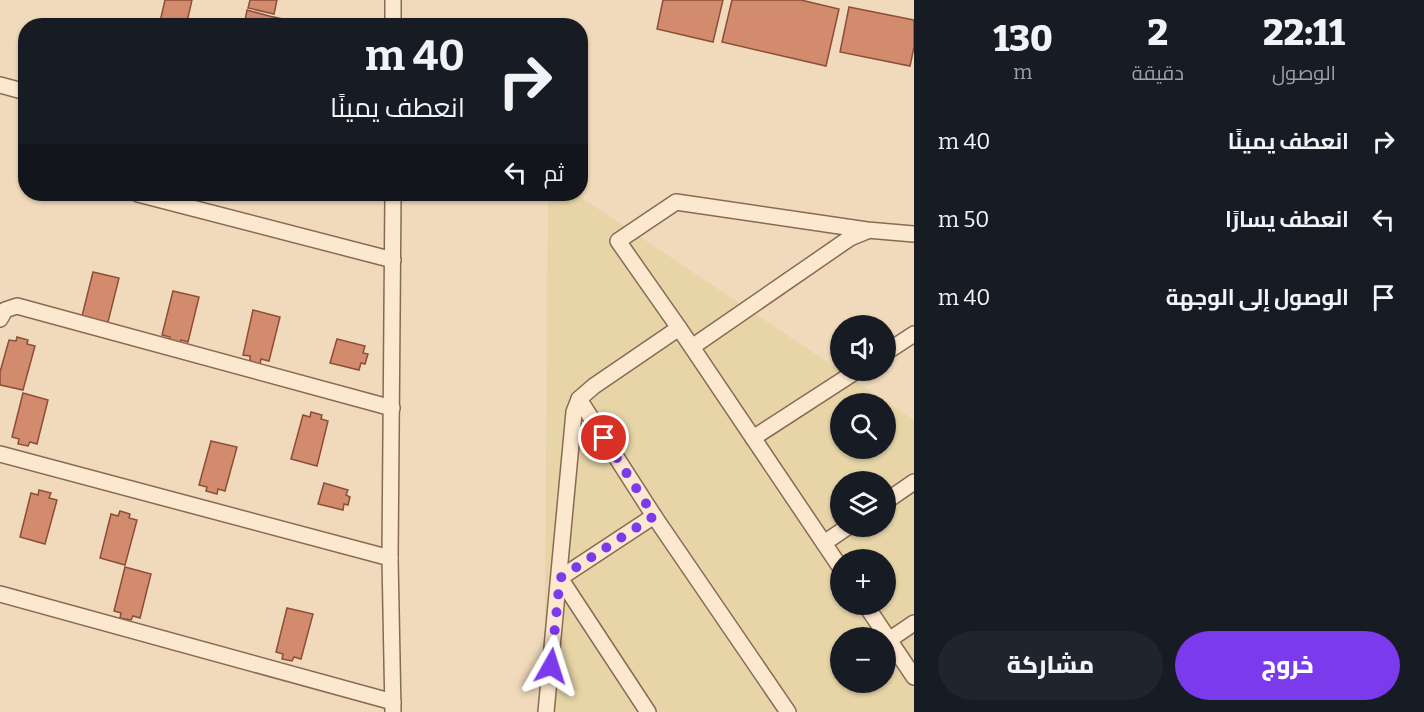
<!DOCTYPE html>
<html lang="ar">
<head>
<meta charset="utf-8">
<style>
	:root { --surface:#171b24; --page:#20242c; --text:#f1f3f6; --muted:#9ea1a6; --accent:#7c3aed }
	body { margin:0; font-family:Bitter,Cairo,serif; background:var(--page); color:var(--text); direction:rtl; height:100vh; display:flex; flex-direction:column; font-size:22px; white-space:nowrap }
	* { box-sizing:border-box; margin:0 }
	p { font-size:20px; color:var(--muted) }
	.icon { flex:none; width:33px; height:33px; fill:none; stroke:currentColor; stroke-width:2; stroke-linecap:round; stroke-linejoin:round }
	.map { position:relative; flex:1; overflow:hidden; direction:ltr }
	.drawer { display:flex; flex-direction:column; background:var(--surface); width:510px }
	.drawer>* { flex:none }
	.hud { position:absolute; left:18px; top:18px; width:570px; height:183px; border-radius:24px; box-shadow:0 2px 4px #0004; direction:rtl; background:#171b24; color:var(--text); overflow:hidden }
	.tools { position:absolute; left:830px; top:315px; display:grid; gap:12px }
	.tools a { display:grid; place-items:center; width:66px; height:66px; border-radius:50%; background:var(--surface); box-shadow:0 2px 4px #0004; font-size:30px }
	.pin { position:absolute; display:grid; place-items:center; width:51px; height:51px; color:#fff; margin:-26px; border:3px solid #fff; border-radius:50%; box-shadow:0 2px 6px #0007 }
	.me { position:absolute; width:66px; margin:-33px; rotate:6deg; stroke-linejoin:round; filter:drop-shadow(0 0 4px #0008) }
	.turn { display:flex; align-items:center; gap:21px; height:126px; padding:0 24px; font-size:27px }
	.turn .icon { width:78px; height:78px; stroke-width:2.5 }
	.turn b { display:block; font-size:42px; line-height:51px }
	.then { display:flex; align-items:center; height:57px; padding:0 24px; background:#0003; gap:12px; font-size:22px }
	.eta { display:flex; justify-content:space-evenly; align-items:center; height:102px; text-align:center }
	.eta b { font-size:36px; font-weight:800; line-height:42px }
	.cta { display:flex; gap:12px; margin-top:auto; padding:12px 24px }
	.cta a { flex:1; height:69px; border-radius:36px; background:var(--accent); color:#fff; font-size:24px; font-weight:800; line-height:69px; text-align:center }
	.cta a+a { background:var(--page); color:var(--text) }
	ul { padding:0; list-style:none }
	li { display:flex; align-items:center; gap:18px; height:78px; padding:0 24px }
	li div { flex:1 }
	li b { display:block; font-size:22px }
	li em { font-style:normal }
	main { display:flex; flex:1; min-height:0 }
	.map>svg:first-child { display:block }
</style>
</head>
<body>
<main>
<section class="drawer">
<div class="eta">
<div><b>22:11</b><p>الوصول</p></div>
<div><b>2</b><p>دقيقة</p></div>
<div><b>130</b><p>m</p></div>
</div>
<ul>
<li><svg class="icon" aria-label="right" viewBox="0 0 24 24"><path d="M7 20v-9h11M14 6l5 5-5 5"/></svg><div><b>انعطف يمينًا</b></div><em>40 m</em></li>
<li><svg class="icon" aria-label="left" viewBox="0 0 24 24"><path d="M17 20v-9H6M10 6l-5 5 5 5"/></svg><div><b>انعطف يسارًا</b></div><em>50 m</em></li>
<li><svg class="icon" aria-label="arrive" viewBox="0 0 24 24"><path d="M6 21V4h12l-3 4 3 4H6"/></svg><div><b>الوصول إلى الوجهة</b></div><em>40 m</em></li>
</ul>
<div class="cta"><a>خروج</a><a>مشاركة</a></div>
</section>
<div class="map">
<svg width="914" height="712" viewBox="0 0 914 712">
	<rect width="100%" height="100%" fill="#f1dabb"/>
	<path fill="#e7d5a8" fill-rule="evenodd" d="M548 194H576L914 420V712H544ZM840 404H885V448H840ZM840 482H885V526H840ZM840 560H885V604H840ZM840 638H885V682H840Z"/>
	<g fill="#d38b6e" stroke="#8b4e38" stroke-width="1.5">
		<polygon points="165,0 192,0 186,26 159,26"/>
		<polygon points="250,0 277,0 274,14 248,8"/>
		<polygon points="663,0 723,0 713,42 657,29"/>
		<polygon points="732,0 801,0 839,9 826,66 722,42"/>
		<polygon points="849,7 914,20 914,47 910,66 840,52"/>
		<polygon points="247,10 273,17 271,26 244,26"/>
		<polygon points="274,17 300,23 299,26 272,26"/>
		<polygon points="93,272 119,278 108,322 101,321 100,325 89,322 90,318 82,316"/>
		<polygon points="173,291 199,297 188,342 181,340 180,345 169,342 170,337 162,335"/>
		<polygon points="253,310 280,317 269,361 261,359 260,364 250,361 250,356 243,355"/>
		<polygon points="17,337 28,340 27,344 35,346 23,390 0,385 0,372 9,340 16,341"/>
		<polygon points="337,339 365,346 363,353 368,354 365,364 361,363 359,370 330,363"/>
		<polygon points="23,393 48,400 37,444 30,442 28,446 18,444 19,439 12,437"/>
		<polygon points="311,412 322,415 321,419 328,421 317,466 291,459 303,415 310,417"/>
		<polygon points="211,441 237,447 225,491 218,489 217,494 206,491 207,487 199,485"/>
		<polygon points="324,483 348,490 346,495 350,497 348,505 344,504 343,510 318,504"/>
		<polygon points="39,490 51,493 49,498 57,500 45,544 20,537 31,493 38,495"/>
		<polygon points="120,511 130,514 129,518 137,520 125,565 100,558 111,514 118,516"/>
		<polygon points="125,567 151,574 140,618 133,616 131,620 120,618 121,613 114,611"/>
		<polygon points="287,608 313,614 301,659 294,657 292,661 282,659 283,654 276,652"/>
	</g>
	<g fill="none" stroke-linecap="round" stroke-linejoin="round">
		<g stroke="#8a6954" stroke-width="18">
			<g id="minor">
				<polyline points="393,26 393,0"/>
				<polyline points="0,85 26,92"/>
				<polyline points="138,194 393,260"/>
				<polyline points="393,194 390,558 393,712"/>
				<polyline points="0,319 5,310 17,306 392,408"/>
				<polyline points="692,347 850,238 867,231"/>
				<polyline points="885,353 914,334"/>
				<polyline points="579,399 654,516 788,712"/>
				<polyline points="753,438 858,370"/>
				<polyline points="0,454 390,558"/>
				<polyline points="885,502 914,482"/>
				<polyline points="824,543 849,526"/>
				<polyline points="840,567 679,328 618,241 676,202 867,230 914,234"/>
				<polyline points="0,594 393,702"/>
				<polyline points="865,604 914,677"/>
				<polyline points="889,640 914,623"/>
				<polyline points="546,712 574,412 579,399 594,386 679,328"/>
				<polyline points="648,712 560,578 654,516"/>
			</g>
		</g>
		<use href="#minor" stroke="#fce8cf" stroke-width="15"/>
	</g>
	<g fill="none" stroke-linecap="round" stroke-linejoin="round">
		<polyline stroke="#7c3aed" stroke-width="10" stroke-dasharray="0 18" points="551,666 560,578 654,516 604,438"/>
	</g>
</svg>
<div class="tools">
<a><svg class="icon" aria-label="sound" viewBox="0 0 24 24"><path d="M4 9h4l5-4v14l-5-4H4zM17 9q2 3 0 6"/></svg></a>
<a><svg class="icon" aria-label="search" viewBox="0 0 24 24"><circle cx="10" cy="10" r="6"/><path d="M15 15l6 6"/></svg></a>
<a><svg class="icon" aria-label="layers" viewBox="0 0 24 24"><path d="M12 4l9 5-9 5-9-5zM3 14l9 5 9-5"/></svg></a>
<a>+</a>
<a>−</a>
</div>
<div class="pin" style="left:604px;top:438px;background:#d93025"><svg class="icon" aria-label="arrive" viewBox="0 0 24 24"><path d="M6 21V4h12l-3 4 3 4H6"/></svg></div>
<svg class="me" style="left:551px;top:666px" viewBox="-20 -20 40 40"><path d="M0-17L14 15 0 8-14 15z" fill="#7c3aed" stroke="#fff" stroke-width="4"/></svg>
<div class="hud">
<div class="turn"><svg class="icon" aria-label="right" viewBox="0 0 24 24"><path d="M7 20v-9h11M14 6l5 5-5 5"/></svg><div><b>40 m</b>انعطف يمينًا</div></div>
<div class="then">ثم<svg class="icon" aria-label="left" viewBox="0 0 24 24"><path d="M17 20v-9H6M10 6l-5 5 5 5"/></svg></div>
</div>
</div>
</main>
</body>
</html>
